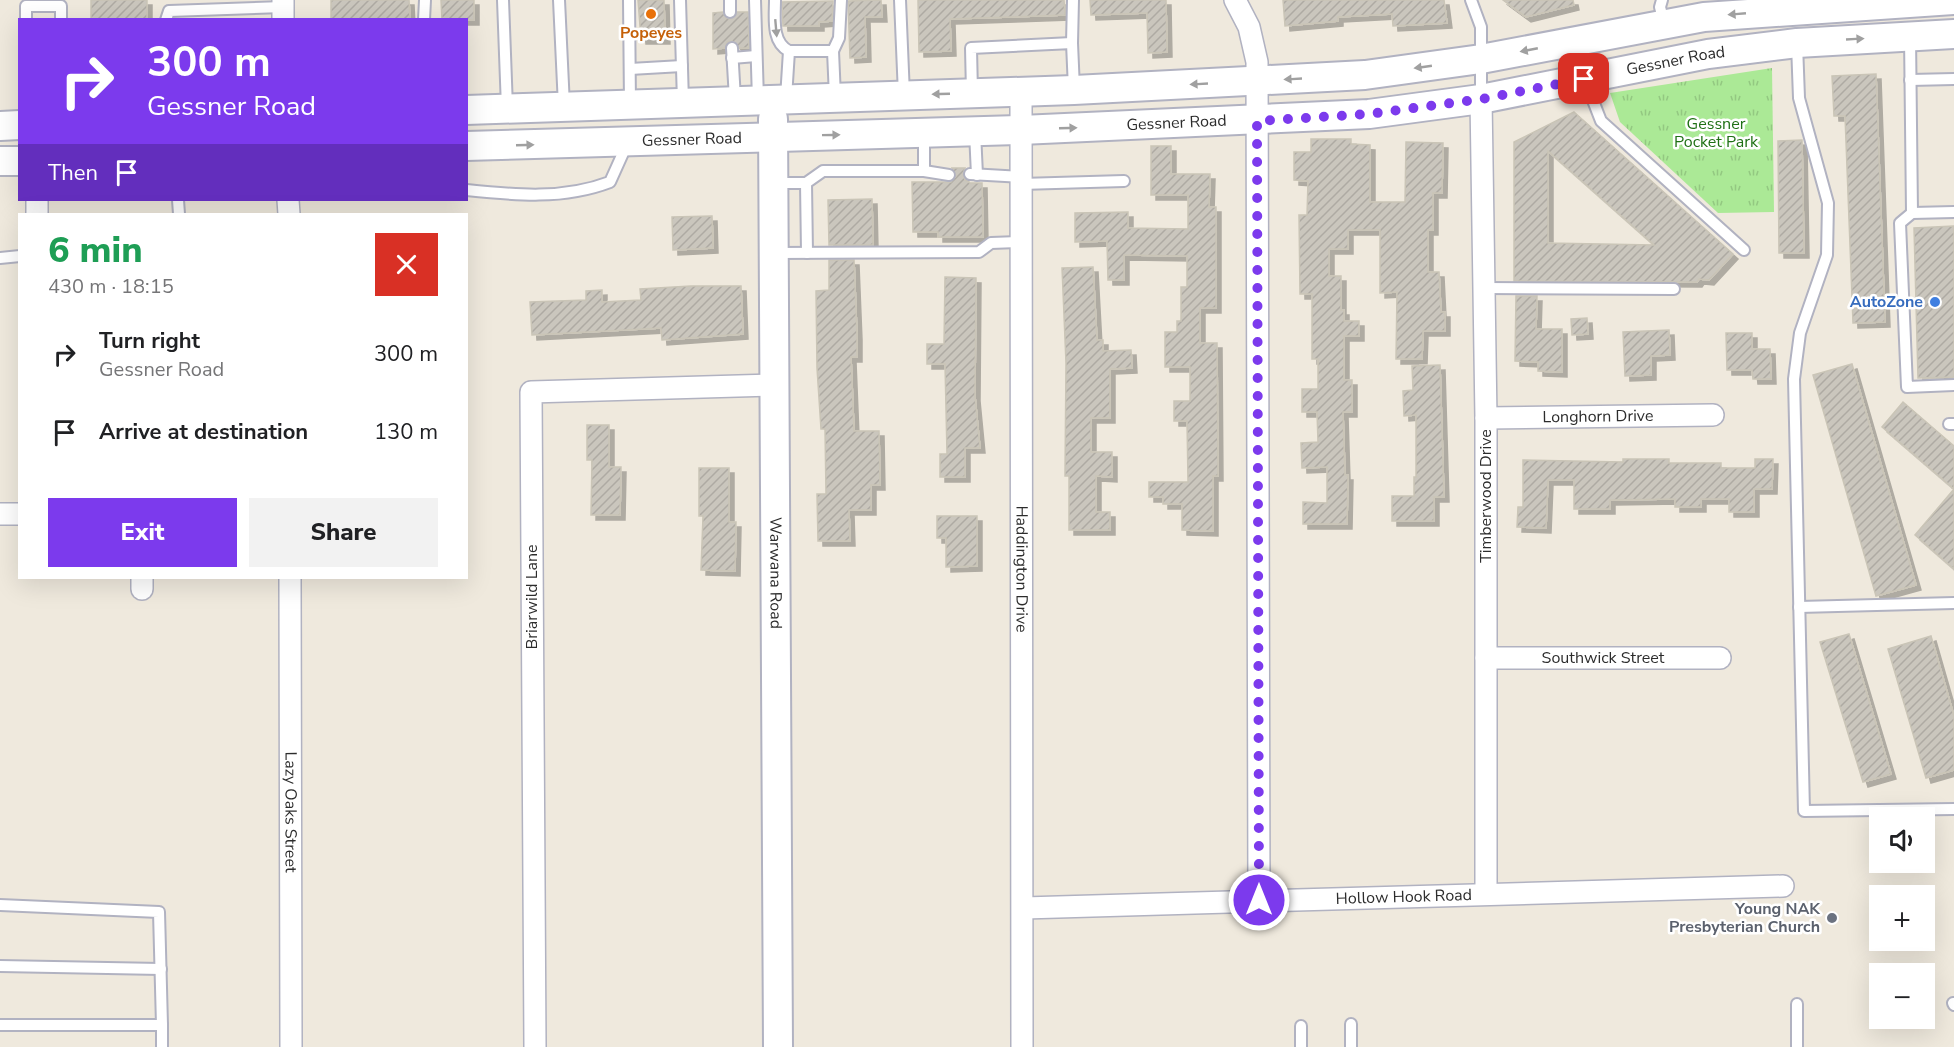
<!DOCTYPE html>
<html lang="en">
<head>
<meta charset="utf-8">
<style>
	:root { --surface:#fff; --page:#f2f2f2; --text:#202124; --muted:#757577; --accent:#7c3aed }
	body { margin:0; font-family:"Nunito Sans",sans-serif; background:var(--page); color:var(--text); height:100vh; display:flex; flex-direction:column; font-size:22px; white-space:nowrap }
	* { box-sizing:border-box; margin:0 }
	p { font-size:20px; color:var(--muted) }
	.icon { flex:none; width:33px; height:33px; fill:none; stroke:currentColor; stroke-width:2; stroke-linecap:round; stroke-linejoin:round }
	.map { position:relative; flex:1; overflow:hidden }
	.sheet { position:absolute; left:18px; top:213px; width:450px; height:366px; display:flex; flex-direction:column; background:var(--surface); border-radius:0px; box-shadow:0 6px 24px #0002 }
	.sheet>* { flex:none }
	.hud { position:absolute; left:18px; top:18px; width:450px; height:183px; border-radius:0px; box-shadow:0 6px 24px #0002; background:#7c3aed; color:#fff; overflow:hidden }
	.fabs { position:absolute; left:1869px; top:807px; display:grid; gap:12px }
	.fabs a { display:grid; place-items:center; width:66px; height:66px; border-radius:0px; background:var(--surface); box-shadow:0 6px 24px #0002; font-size:30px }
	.pin { position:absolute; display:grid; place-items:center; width:51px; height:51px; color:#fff; margin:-26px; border-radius:12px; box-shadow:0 3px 9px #0006 }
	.me { position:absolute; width:66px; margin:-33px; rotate:0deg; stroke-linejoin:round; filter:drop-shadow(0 0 4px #0008) }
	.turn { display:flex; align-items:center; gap:21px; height:126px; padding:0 30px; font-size:27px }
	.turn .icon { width:78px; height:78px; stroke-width:2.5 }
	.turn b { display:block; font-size:42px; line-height:51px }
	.then { display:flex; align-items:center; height:57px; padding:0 30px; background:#0003; gap:12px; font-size:22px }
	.round { display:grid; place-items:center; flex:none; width:63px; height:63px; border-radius:0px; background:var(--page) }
	.summary { display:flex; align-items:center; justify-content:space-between; height:102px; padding:0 30px }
	h1 { font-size:36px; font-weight:800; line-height:45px; color:#1e9e55 }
	.primary-button { display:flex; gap:12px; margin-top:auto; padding:12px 30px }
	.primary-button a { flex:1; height:69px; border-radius:0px; background:var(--accent); color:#fff; font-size:24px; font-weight:800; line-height:69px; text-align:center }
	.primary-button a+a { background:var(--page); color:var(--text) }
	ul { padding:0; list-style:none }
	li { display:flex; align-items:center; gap:18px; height:78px; padding:0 30px }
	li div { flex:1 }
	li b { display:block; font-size:22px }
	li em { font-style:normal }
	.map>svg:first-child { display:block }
</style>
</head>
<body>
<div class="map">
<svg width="1954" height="1047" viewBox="0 0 1954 1047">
	<defs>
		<pattern id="park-tufts" width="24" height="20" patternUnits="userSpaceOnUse" patternTransform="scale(1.5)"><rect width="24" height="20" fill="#abe996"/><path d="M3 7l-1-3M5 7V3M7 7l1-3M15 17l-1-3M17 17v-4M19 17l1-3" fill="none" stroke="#93c881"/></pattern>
		<pattern id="building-hatch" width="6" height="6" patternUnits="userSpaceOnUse" patternTransform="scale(1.5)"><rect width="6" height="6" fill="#cac6bd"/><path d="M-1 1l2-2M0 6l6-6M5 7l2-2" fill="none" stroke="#aeaaa3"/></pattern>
		<filter id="shadow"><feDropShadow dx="5" dy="5" stdDeviation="0" flood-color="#0004"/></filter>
	</defs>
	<rect width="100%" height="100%" fill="#efe9dd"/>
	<polygon fill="url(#park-tufts)" points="1772,68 1774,212 1718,213 1620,122 1610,93"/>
	<g fill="url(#building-hatch)" stroke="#cac5b7" stroke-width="1.5" fill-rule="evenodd" filter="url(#shadow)">
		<rect x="91" y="0" width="56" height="20"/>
		<polygon points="331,0 409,0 410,20 331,20"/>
		<polygon points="441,0 474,0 474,20 442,20"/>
		<polygon points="638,0 664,0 665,39 641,39"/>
		<polygon points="881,0 882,17 865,17 866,57 850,58 848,1"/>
		<polygon points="918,0 1064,0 1065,15 950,19 951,51 919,52"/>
		<polygon points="1090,0 1166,0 1167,52 1148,53 1147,13 1091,15"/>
		<polygon points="1283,0 1444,0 1447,23 1393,26 1392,14 1338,17 1338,21 1285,26"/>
		<polygon points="1503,0 1573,0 1574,5 1526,17"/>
		<polygon points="833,1 832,21 819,22 819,26 783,26 782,2"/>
		<polygon points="723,12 726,18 731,19 737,12 748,12 749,48 740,48 732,41 727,42 725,48 713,49 713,13"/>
		<polygon points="1876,74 1885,322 1853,323 1845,116 1834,116 1832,76"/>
		<path d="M1574 112 1733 254 1709 280 1699 279 1697 282 1514 281V142ZM1548 151 1654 245 1548 243Z"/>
		<polygon points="1311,139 1351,139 1351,144 1370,145 1370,202 1405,202 1406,142 1443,143 1442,193 1433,193 1433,230 1428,230 1428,272 1439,272 1441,312 1445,312 1445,331 1423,331 1422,359 1396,359 1397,292 1380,293 1380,230 1348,230 1348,249 1329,249 1329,276 1341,276 1341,310 1344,310 1344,321 1359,321 1359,336 1344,336 1344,380 1352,380 1352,412 1343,412 1345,475 1348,475 1347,524 1303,524 1303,502 1327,503 1327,467 1302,468 1301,443 1318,442 1317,412 1302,412 1302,389 1318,389 1318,359 1312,359 1312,294 1300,294 1299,215 1307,215 1308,181 1294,180 1294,152 1311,152"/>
		<polygon points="1802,140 1804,253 1779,253 1778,141"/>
		<polygon points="1151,146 1171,146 1171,174 1210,174 1209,207 1216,207 1216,308 1200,308 1200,343 1217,343 1218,476 1213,476 1213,531 1182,530 1182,504 1163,504 1163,497 1149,497 1149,482 1188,482 1187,421 1174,421 1174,401 1190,401 1190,367 1165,367 1165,332 1177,332 1177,321 1181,321 1181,287 1187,287 1187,256 1124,255 1124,280 1108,280 1107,241 1075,242 1075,213 1128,212 1128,228 1188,229 1188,195 1151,195"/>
		<polygon points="952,168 965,168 963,174 965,180 970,183 982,183 983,237 938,237 938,232 913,232 912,182 951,182 956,176"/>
		<polygon points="872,199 873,245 829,245 828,200"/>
		<polygon points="712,216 713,248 673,250 672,217"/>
		<polygon points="1954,226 1954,377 1918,378 1914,228"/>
		<polygon points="829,260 854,260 857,335 857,357 851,357 854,431 879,431 880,485 871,485 871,510 849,510 850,541 818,541 817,494 826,494 825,429 821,429 817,368 816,291 829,290"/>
		<polygon points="1093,267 1097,340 1103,340 1103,351 1131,350 1132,368 1110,369 1110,418 1091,418 1091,452 1112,452 1112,477 1096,476 1096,512 1110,512 1110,530 1069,530 1069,476 1065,476 1066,363 1062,268"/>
		<polygon points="945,277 976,278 975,396 980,448 965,448 965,477 940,477 940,454 947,454 945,364 927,364 927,344 944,344"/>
		<polygon points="691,286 741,286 743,334 662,340 661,328 532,335 530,302 586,300 586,291 602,290 602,302 641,300 640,289"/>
		<polygon points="1516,296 1537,296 1536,329 1562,329 1562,372 1538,371 1538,362 1515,361"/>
		<polygon points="1587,318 1588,334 1572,335 1571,319"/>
		<polygon points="1669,330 1670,355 1651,356 1651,375 1625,376 1623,332"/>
		<polygon points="1726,333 1752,333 1752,349 1770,349 1771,379 1753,379 1752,370 1727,370"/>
		<polygon points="1852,364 1916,585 1876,596 1813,375"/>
		<polygon points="1440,365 1444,497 1434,497 1434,521 1392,521 1392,496 1414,496 1414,477 1416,477 1416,415 1404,416 1403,391 1413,390 1412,366"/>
		<polygon points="1903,402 1954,446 1954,569 1915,535 1954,489 1882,427"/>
		<polygon points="587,425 609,425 609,467 621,467 620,515 591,515 592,460 587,460"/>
		<polygon points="1623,459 1669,459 1669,463 1721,463 1721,468 1755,468 1755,459 1773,459 1772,489 1754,489 1754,512 1729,512 1729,499 1701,499 1701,507 1675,507 1675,499 1610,500 1610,509 1574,509 1574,480 1548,480 1546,528 1517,527 1518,507 1523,507 1523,460 1623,462"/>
		<polygon points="699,468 729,468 729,522 736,522 735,571 701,570 703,516 699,516"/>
		<polygon points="937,516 977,516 977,566 946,567 946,538 937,538"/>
		<polygon points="1849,634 1891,774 1863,782 1820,642"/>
		<polygon points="1931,636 1954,716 1954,770 1926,778 1888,649"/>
	</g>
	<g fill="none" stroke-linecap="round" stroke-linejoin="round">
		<g stroke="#b1b2c1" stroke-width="14">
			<g id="lane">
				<polyline points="503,0 507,108"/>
				<polyline points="559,0 564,106"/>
				<polyline points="629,0 630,104"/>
				<polyline points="680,0 683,102"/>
				<polyline points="730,0 730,12"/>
				<polyline points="755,0 758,100"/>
				<path d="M775 0C775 17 771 42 789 51"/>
				<polyline points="900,0 904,95"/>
				<polyline points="1471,0 1481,27 1481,97"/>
				<polyline points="1662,0 1660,7 1664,23"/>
				<polyline points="26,20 26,6 61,6 61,20"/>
				<polyline points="166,20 169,11 283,7"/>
				<polyline points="424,20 425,0"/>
				<polyline points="1910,36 1912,213"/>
				<polyline points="1072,43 1073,0"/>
				<polyline points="1797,44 1799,98 1828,203 1827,255 1800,333 1794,379 1804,811 1954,809"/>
				<polyline points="732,48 735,99"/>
				<polyline points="833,51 839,38 841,0"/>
				<polyline points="732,58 756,56"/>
				<polyline points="630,69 682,66"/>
				<polyline points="1585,80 1601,121 1744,250"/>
				<polyline points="1910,80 1954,79"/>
				<polyline points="972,93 971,48 1072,43 1074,89"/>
				<polyline points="786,98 789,51 833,51 835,97"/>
				<polyline points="975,132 977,175"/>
				<polyline points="924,171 949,175"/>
				<polyline points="970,174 1021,177"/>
				<polyline points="773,183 806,183"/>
				<polyline points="1021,184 1124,181"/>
				<path d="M466 190C515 195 563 200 610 182L628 142"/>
				<polyline points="178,200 179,214"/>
				<polyline points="1954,212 1912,213 1900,223 1907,387 1954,385"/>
				<polyline points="775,253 979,252 991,243 1021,242"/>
				<polyline points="807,253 806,183 823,171 924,171 924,133"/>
				<polyline points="0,258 20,256"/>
				<polyline points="1484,288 1674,289"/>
				<polyline points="1949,424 1954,424"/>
				<polyline points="1799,607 1954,603"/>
				<polyline points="0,905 159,912 162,1025 0,1025"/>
				<polyline points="0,966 161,969"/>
				<polyline points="1953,1003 1954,1005"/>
				<polyline points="1797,1004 1797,1047"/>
				<polyline points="1351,1024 1351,1047"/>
				<polyline points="162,1047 162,1025"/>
				<polyline points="1301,1047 1301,1026"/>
			</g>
		</g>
		<g stroke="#b1b2c1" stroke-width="24">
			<g id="street">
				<polyline points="283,0 283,20"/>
				<polyline points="1235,0 1249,27 1257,62 1259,900"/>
				<path id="s1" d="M1021 91 1022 1047"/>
				<polyline points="1481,99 1486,418 1486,894"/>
				<polyline points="37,200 37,214"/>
				<polyline points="288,200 289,214"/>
				<path id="s2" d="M1486 418 1713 415"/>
				<polyline points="0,514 20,514"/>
				<polyline points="142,578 142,589"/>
				<path id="s3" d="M290 578 291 1047"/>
				<path id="s4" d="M1486 658H1720"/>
				<path id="s5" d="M1024 908 1783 886"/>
				<polyline points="535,1047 531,392 775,385"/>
			</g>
		</g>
		<g stroke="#b1b2c1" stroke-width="32">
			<g id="secondary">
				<polyline points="466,110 1074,90 1365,75 1481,59 1704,17 1954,0"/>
				<path id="s6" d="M773 119 778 1047"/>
				<polyline points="0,126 20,125"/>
				<path id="s7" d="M466 146 1021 130 1369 114 1481 99 1708 54 1797 43 1954 34"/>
				<polyline points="0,161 20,161"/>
			</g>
		</g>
		<use href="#lane" stroke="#fff" stroke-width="10"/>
		<use href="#street" stroke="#fff" stroke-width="21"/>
		<use href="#secondary" stroke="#fff" stroke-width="28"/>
	</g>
	<defs><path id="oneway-solid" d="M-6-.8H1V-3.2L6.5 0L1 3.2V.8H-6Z" transform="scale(1.5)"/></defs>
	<g fill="#a0a0a0">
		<use href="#oneway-solid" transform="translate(1737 14) rotate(175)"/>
		<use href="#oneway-solid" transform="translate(776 28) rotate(85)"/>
		<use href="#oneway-solid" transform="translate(1855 39) rotate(-3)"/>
		<use href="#oneway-solid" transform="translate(1529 50) rotate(169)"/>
		<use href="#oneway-solid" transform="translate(1423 67) rotate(172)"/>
		<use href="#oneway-solid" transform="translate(1293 79) rotate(177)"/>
		<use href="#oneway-solid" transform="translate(1199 84) rotate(177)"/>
		<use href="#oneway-solid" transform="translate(941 94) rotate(178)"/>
		<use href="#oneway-solid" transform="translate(1068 128) rotate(-2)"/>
		<use href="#oneway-solid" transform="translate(831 135) rotate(-1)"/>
		<use href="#oneway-solid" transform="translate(525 145) rotate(-2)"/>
	</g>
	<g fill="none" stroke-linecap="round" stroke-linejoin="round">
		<polyline stroke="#7c3aed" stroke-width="10" stroke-dasharray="0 18" points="1259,900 1257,121 1369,114 1482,99 1584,79"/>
	</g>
	<circle fill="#e8710a" stroke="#fff" stroke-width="2" cx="651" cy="14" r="6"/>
	<circle fill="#3f7fe0" stroke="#fff" stroke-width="2" cx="1935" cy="302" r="6"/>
	<circle fill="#6b7280" stroke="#fff" stroke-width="2" cx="1832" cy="918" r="6"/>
	<g text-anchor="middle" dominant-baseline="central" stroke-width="5" stroke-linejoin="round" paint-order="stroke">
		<g font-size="16" font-weight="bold" fill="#c56008" stroke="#fff">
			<text x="651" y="33">Popeyes</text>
		</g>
		<g font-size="16" fill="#2c2c2c" stroke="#fff">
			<text stroke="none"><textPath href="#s7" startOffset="1215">Gessner Road</textPath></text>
			<text stroke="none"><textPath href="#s7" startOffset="711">Gessner Road</textPath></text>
			<text stroke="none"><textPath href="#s7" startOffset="226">Gessner Road</textPath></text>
			<text stroke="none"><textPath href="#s2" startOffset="112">Longhorn Drive</textPath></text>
			<text transform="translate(1486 496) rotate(-90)">Timberwood Drive</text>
			<text stroke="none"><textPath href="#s1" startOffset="478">Haddington Drive</textPath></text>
			<text stroke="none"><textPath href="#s6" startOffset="454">Warwana Road</textPath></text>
			<text transform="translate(532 597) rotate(-90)">Briarwild Lane</text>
			<text stroke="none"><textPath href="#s4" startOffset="117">Southwick Street</textPath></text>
			<text stroke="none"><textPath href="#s3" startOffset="234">Lazy Oaks Street</textPath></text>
			<text stroke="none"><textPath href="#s5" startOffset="380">Hollow Hook Road</textPath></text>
		</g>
		<g font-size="16" fill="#1f7015" stroke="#fff">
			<text x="1716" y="124">Gessner<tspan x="1716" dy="18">Pocket Park</tspan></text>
		</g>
		<g font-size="16" font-weight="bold" fill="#366cbe" stroke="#fff" text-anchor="end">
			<text x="1923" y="302">AutoZone</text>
		</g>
		<g font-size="16" font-weight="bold" fill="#5b616d" stroke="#fff" text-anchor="end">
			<text x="1820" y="909">Young NAK<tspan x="1820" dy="18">Presbyterian Church</tspan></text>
		</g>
	</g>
</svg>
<div class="fabs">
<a><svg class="icon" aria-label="sound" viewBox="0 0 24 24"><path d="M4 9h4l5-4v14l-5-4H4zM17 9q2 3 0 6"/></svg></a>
<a>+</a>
<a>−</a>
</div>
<div class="pin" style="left:1584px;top:79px;background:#d93025"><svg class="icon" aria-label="arrive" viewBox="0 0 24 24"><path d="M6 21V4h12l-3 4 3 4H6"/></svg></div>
<svg class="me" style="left:1259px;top:900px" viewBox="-20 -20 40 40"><circle r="17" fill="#7c3aed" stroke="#fff" stroke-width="3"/><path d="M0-11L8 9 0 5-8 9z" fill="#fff"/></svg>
<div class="hud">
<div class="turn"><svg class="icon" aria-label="right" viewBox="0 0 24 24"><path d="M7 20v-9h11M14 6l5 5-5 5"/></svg><div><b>300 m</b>Gessner Road</div></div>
<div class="then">Then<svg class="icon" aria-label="arrive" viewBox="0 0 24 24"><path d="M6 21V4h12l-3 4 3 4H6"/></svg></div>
</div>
<section class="sheet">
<div class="summary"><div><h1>6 min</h1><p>430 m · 18:15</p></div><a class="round" style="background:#d93025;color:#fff"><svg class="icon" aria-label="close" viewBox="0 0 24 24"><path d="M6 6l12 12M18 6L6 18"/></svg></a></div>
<ul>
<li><svg class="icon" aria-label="right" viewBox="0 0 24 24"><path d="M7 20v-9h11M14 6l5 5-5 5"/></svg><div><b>Turn right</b><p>Gessner Road</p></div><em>300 m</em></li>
<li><svg class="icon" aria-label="arrive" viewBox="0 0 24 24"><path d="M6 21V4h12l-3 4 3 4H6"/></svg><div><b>Arrive at destination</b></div><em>130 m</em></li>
</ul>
<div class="primary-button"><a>Exit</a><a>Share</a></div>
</section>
</div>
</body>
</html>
